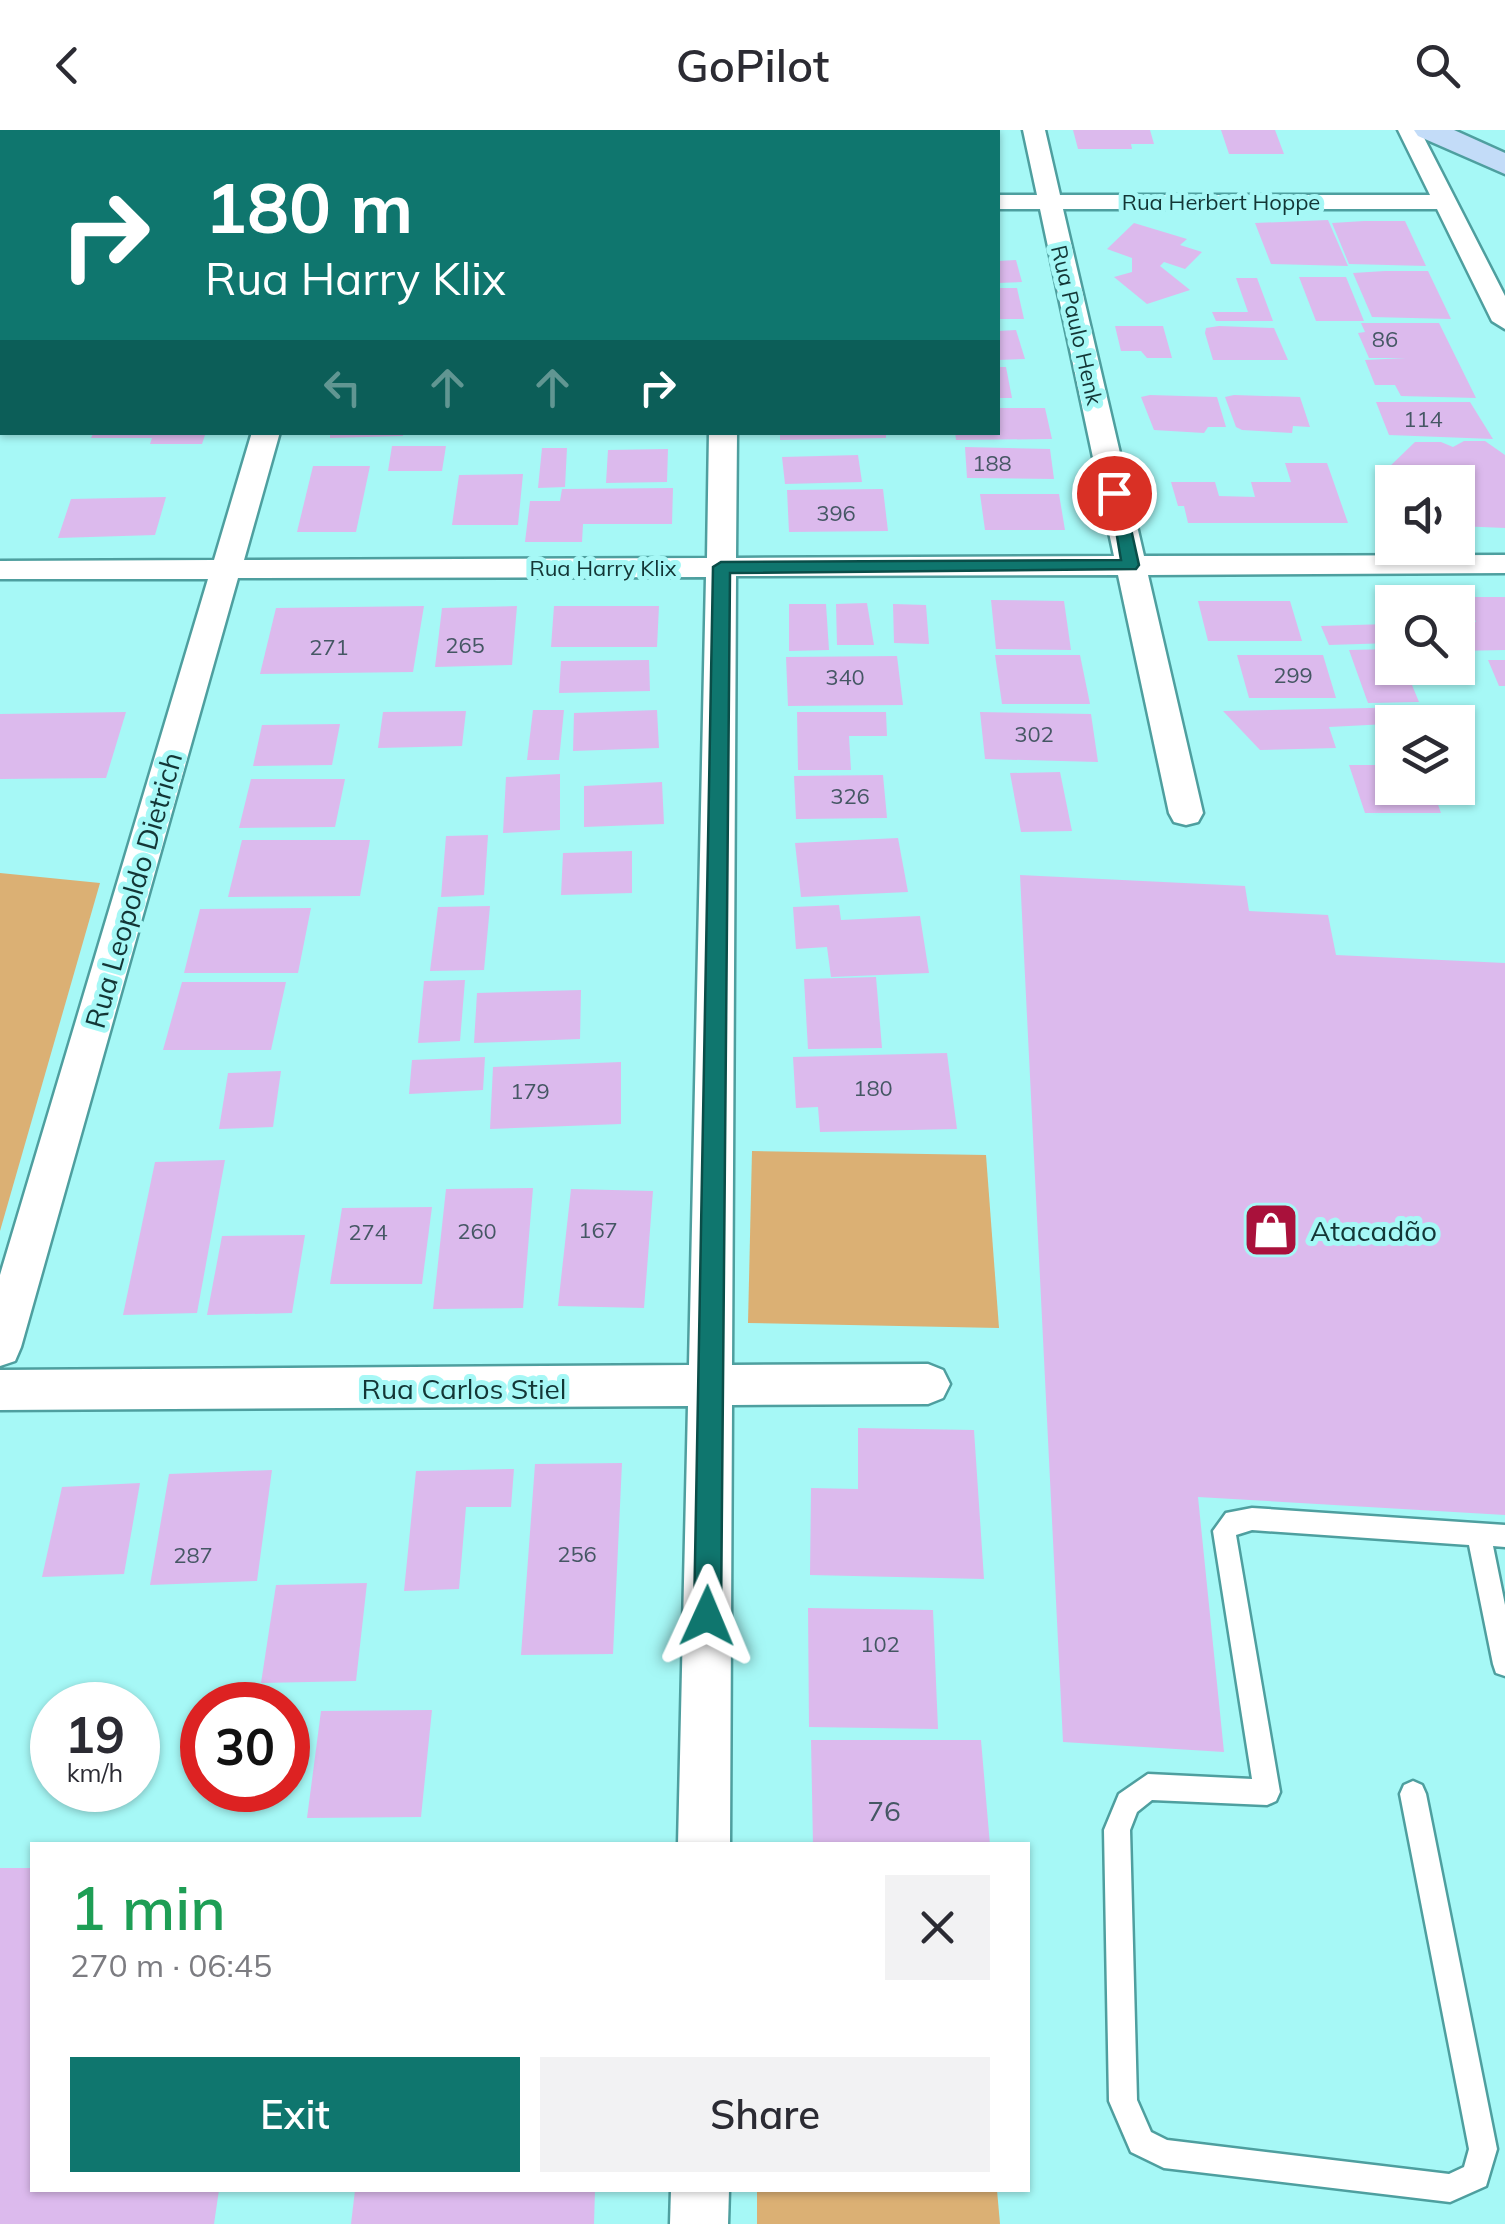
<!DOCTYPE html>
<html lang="en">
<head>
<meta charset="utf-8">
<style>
	:root { --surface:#fff; --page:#f2f2f3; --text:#2b2b33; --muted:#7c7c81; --accent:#0f766e }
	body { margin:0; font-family:Mulish,sans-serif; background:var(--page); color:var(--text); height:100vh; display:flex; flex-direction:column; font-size:38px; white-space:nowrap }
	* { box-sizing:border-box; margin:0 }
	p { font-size:32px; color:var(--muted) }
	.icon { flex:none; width:55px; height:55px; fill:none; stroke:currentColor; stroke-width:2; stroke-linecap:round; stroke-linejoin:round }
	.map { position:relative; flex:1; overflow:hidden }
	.sheet { position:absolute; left:30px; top:1712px; width:1000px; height:350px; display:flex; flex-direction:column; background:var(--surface); border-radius:0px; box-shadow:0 2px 8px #0004 }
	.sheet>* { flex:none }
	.top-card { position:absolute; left:0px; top:0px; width:1000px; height:305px; box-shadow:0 2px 8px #0004; background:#0f766e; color:#fff; overflow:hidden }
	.fabs { position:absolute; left:1375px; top:335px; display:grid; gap:20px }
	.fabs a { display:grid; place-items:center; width:100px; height:100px; border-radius:0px; background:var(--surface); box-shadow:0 2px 8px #0004; font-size:50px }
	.speed { position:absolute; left:30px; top:1552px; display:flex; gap:20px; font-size:50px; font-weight:700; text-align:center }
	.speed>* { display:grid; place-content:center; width:130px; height:130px; border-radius:50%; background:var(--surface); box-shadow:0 2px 8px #0004; line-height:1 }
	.speed small { font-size:25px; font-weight:400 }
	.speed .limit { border:15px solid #d22; background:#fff; color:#111 }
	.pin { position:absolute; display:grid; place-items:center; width:85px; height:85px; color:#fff; margin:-42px; border:5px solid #fff; border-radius:50%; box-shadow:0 2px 10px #0007 }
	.me { position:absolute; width:110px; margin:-55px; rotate:1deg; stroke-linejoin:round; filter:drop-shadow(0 0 8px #0008) }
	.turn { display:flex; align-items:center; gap:35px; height:210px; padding:0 40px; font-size:45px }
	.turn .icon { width:130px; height:130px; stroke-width:2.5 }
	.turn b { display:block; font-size:70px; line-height:85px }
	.lanes { display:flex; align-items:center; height:95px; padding:0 40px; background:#0003; justify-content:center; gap:50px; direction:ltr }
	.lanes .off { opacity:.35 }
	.round { display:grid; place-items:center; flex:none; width:105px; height:105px; border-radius:0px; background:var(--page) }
	.summary { display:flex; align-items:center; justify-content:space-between; height:170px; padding:0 40px }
	h1 { font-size:60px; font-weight:600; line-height:75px; color:#1e9e55 }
	.button { display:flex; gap:20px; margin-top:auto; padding:20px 40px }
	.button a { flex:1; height:115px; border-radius:0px; background:var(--accent); color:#fff; font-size:40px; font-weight:600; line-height:115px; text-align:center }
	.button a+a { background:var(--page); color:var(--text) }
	header { display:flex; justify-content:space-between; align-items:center; height:130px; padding:0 40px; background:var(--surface); font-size:45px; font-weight:600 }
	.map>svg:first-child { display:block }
</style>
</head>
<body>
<header><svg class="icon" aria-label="back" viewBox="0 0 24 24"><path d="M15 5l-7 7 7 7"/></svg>GoPilot<svg class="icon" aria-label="search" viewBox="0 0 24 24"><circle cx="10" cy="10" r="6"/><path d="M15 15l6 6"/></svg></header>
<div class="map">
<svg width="1505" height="2094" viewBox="0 0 1505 2094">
	<rect width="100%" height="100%" fill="#a6f8f6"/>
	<g fill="#dbb074">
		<polygon points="0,743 100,753 0,1101"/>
		<polygon points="752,1021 986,1025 999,1198 748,1193"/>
		<polygon points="757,2060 997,2060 1000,2094 757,2094"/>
	</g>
	<g fill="#dcbaed">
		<polygon points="1073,0 1150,0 1154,14 1131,14 1132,19 1078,19"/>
		<polygon points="1221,0 1275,0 1284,24 1229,24"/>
		<polygon points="1328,90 1348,136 1271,134 1255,93"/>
		<polygon points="1364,91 1405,91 1426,136 1349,134 1332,93"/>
		<polygon points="1134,93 1187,109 1180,115 1202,122 1185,139 1164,132 1160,136 1190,160 1147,174 1114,147 1132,142 1132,128 1107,119"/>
		<polygon points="1016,130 1022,152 998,153 998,131"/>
		<polygon points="1385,141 1428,141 1451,189 1372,187 1353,143"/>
		<polygon points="1299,147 1346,147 1364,191 1316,191"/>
		<polygon points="1236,148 1257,148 1273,191 1216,191 1212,182 1248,182"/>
		<polygon points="998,158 1017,158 1024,189 998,189"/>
		<polygon points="1361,193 1439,193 1476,268 1401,266 1395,255 1375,255 1365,230 1406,228 1369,228 1358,203 1365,202"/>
		<polygon points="1115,196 1163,196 1172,228 1147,228 1141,221 1121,221"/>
		<polygon points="1219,196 1274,198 1288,230 1213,230 1205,203 1206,198"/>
		<polygon points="1016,200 1025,229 998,230 998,201"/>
		<polygon points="998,237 1006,237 1012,268 998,268"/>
		<polygon points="1150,265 1217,267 1226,297 1208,297 1204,303 1154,300 1141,267"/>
		<polygon points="1234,265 1300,267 1310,297 1293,296 1292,303 1242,300 1236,297 1225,267"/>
		<polygon points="1376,272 1470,272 1493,309 1389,305"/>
		<polygon points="998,278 1045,278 1052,309 956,310 955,302 998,302"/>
		<polygon points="94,302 206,302 202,314 150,314 152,308 91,308"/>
		<polygon points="330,302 403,302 403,306 330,308"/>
		<polygon points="780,302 886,302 886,308 780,310"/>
		<polygon points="1464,311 1485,311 1505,325 1505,398 1458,396 1458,355 1467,355 1466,352 1424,352 1422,349 1414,352 1386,340 1415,312 1441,312 1453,317"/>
		<polygon points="392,316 446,316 442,341 388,341"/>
		<polygon points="965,317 1050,319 1054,349 967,348"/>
		<polygon points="542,318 567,318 565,357 538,358"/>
		<polygon points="668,319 667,352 606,353 608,320"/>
		<polygon points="858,325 862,352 785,354 782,327"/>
		<polygon points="1285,333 1327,333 1348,393 1188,393 1184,376 1178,376 1171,352 1215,352 1219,366 1255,367 1251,352 1291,352"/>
		<polygon points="313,336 370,336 356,402 297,402"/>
		<polygon points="523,344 518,395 452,395 459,345"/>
		<polygon points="673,358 672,394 583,394 582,412 525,412 530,371 560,371 562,359"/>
		<polygon points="883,359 888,401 789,402 787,360"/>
		<polygon points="980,364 1059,364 1065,400 985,400"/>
		<polygon points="166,367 155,405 58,408 71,369"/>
		<polygon points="1465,467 1505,467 1505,520 1458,521 1458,492 1476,492"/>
		<polygon points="991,470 1064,471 1071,520 996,519"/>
		<polygon points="1198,471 1290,471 1302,511 1208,511"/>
		<polygon points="867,473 874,515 837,515 836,474"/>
		<polygon points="789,474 826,474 829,520 789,521"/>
		<polygon points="893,474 926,475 929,514 894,513"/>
		<polygon points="424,476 413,542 260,544 276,478"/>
		<polygon points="517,476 512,535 435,537 442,478"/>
		<polygon points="554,476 659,476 657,517 551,517"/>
		<polygon points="1388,494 1392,513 1329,515 1321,496"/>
		<polygon points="1392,519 1392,538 1405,538 1419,572 1368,573 1349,520"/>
		<polygon points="995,525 1080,525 1090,574 1002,574"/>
		<polygon points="1237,525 1323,525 1336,568 1249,568"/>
		<polygon points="897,526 903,575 788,576 786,527"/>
		<polygon points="649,530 650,561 559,563 561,531"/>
		<polygon points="1488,530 1505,530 1505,556 1499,556"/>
		<polygon points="1420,577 1426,592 1329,597 1336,618 1260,620 1223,581"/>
		<polygon points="533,580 564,580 559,630 527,630"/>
		<polygon points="657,580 659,618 573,621 574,583"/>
		<polygon points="466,581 462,616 378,618 383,582"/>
		<polygon points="126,582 106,648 0,649 0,584"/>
		<polygon points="797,582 886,582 887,606 849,606 851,640 798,640"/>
		<polygon points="980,582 1091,584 1098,632 985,629"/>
		<polygon points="340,594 332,635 253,636 262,595"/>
		<polygon points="1349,635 1392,635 1392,658 1432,658 1441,683 1365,683"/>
		<polygon points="1060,642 1072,701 1021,702 1010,643"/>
		<polygon points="560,644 560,700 503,703 506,647"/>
		<polygon points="883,645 887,688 796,689 794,646"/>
		<polygon points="251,649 345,649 335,697 239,698"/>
		<polygon points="662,652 664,694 584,697 584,656"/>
		<polygon points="488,705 484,765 441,767 446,706"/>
		<polygon points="898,708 908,762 801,767 795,713"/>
		<polygon points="242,710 370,710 360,766 228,767"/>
		<polygon points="632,721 632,763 561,765 563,723"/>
		<polygon points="1020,745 1245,756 1249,781 1328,785 1336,825 1505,833 1505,1385 1198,1367 1224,1622 1063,1612"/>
		<polygon points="839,775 841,790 920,786 929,843 831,847 827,817 796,819 793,777"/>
		<polygon points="490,776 484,840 430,841 438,777"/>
		<polygon points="311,778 298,843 184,843 200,779"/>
		<polygon points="876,847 882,918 808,919 804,849"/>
		<polygon points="465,850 460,911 418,913 424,851"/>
		<polygon points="182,852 286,852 271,920 163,920"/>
		<polygon points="581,860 580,909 474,913 477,863"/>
		<polygon points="947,923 957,999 820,1002 818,977 796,978 793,927"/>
		<polygon points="485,927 483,960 409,964 412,930"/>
		<polygon points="621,932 621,994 490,999 493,937"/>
		<polygon points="281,941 273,997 219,999 228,943"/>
		<polygon points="225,1030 197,1183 123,1185 155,1032"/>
		<polygon points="533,1058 523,1178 433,1179 446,1059"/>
		<polygon points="571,1059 653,1061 644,1178 558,1176"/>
		<polygon points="432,1077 422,1154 330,1154 342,1078"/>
		<polygon points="305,1105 292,1183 207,1185 222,1106"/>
		<polygon points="858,1298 974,1300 984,1449 810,1445 811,1358 858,1359"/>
		<polygon points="622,1333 613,1524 521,1525 535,1334"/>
		<polygon points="514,1339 511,1377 466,1377 459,1459 404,1461 416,1341"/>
		<polygon points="272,1340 257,1451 150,1455 169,1344"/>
		<polygon points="140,1353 124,1444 42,1447 62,1357"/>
		<polygon points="367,1453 356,1551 261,1553 276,1455"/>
		<polygon points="808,1478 933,1480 938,1599 809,1597"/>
		<polygon points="432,1580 421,1687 307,1688 321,1581"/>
		<polygon points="811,1610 981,1610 990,1715 813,1715"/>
		<polygon points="0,1738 32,1738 32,2060 219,2060 214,2094 0,2094"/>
		<polygon points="355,2060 595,2060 594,2094 351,2094"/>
	</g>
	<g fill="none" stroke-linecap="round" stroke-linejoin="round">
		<g stroke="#4e9f9f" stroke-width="5">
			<polygon id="lane" points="1252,1378 1505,1395 1505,1417 1493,1416 1505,1475 1505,1546 1496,1543 1493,1534 1469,1415 1252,1400 1236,1405 1280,1662 1276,1671 1267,1675 1152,1670 1137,1682 1130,1700 1137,1970 1151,2002 1167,2010 1449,2044 1464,2037 1469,2019 1400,1664 1404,1655 1413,1651 1422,1655 1426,1664 1497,2019 1486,2056 1450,2072 1164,2038 1131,2022 1109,1971 1104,1700 1119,1664 1148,1644 1252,1649 1213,1401 1226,1383"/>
		</g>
		<g stroke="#4e9f9f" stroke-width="5">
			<g id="street">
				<rect x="716" y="0" width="22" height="2"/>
				<polygon points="1023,0 1045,0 1060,65 1430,65 1398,0 1420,0 1505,166 1505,199 1492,191 1437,79 1063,79 1144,426 1505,425 1505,443 1148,445 1203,683 1198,692 1186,695 1174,692 1169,683 1118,445 736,446 732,1235 928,1234 943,1240 950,1254 943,1268 928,1274 732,1275 730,1715 678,1715 688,1276 0,1280 0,1240 689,1235 706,447 238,448 21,1217 15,1231 0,1236 0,1145 208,449 0,449 0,431 214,430 252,302 280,302 244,430 707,428 709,302 737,302 736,428 1114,426 1040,79 998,79 998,65 1037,65"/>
				<polygon points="671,2060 729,2060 728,2094 670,2094"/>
			</g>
		</g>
		<g stroke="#4e9f9f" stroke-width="5">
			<polygon id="secondary" points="1414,0 1454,0 1505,23 1505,44 1418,6"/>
		</g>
		<use href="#lane" fill="#fff" fill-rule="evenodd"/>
		<use href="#street" fill="#fff" fill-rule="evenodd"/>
		<use href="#secondary" fill="#c3dcf8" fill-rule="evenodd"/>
	</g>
	<polygon fill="#0f766e" stroke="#0a4d48" stroke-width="2.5" points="1109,359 1123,363 1139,435 1136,439 730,443 721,1486 717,1495 707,1499 698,1495 694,1486 713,437 721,432 1121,430"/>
	<defs>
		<g id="shop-square" transform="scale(2.875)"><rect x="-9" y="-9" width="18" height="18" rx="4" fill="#a9113b" stroke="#a6f8f6"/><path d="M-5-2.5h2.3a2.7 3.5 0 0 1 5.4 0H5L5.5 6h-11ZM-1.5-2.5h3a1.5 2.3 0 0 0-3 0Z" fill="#fff"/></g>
	</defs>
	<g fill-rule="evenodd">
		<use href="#shop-square" x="1271" y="1100"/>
	</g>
	<g text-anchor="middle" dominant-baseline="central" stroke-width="10" stroke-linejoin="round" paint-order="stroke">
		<g font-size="22" fill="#133636" stroke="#a6f8f6">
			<text x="1221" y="72">Rua Herbert Hoppe</text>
			<text transform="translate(1077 195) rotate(77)">Rua Paulo Henk</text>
			<text x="603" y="438">Rua Harry Klix</text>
		</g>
		<g font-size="22" fill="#455764">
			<text x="1385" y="209">86</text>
			<text x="1423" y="289">114</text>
			<text x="992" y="333">188</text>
			<text x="836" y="383">396</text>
			<text x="465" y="515">265</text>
			<text x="329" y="517">271</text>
			<text x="1293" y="545">299</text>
			<text x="845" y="547">340</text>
			<text x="1034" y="604">302</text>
			<text x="850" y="666">326</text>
			<text x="873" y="958">180</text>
			<text x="530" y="961">179</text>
			<text x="598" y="1100">167</text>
			<text x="477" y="1101">260</text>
			<text x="368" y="1102">274</text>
			<text x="577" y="1424">256</text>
			<text x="193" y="1425">287</text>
			<text x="880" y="1514">102</text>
		</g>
		<g font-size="28" fill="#133636" stroke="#a6f8f6">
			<text transform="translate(133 760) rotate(-74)">Rua Leopoldo Dietrich</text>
			<text x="464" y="1258">Rua Carlos Stiel</text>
		</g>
		<g font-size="28" fill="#133636" stroke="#a6f8f6" text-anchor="start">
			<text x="1310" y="1100">Atacadão</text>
		</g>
		<g font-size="28" fill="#455764">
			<text x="884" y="1680">76</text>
		</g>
	</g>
</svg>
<div class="fabs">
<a><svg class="icon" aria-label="sound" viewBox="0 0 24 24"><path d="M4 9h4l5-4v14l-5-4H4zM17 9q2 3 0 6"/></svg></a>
<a><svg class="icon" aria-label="search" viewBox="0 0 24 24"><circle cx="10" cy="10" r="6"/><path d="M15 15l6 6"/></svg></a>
<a><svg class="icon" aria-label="layers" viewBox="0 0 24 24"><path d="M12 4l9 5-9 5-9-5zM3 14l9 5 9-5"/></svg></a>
</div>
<div class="speed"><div>19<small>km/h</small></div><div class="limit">30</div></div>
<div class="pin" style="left:1114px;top:363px;background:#d93025"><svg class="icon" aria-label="arrive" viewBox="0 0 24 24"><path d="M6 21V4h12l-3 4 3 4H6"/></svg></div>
<svg class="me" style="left:707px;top:1486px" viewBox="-20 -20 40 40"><path d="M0-17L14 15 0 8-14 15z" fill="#0f766e" stroke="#fff" stroke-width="4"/></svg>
<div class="top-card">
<div class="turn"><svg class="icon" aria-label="right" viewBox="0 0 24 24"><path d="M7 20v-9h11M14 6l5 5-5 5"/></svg><div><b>180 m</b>Rua Harry Klix</div></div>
<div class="lanes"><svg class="icon off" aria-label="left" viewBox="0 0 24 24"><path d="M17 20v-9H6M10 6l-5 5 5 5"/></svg><svg class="icon off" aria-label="ahead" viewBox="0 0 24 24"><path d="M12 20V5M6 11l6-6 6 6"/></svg><svg class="icon off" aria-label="ahead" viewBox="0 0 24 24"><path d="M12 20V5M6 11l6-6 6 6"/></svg><svg class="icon" aria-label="right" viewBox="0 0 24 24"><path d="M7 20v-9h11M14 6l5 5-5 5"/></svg></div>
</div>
<section class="sheet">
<div class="summary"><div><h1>1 min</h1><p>270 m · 06:45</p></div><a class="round"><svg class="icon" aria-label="close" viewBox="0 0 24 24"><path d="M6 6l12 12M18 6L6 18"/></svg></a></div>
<div class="button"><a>Exit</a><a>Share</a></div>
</section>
</div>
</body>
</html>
